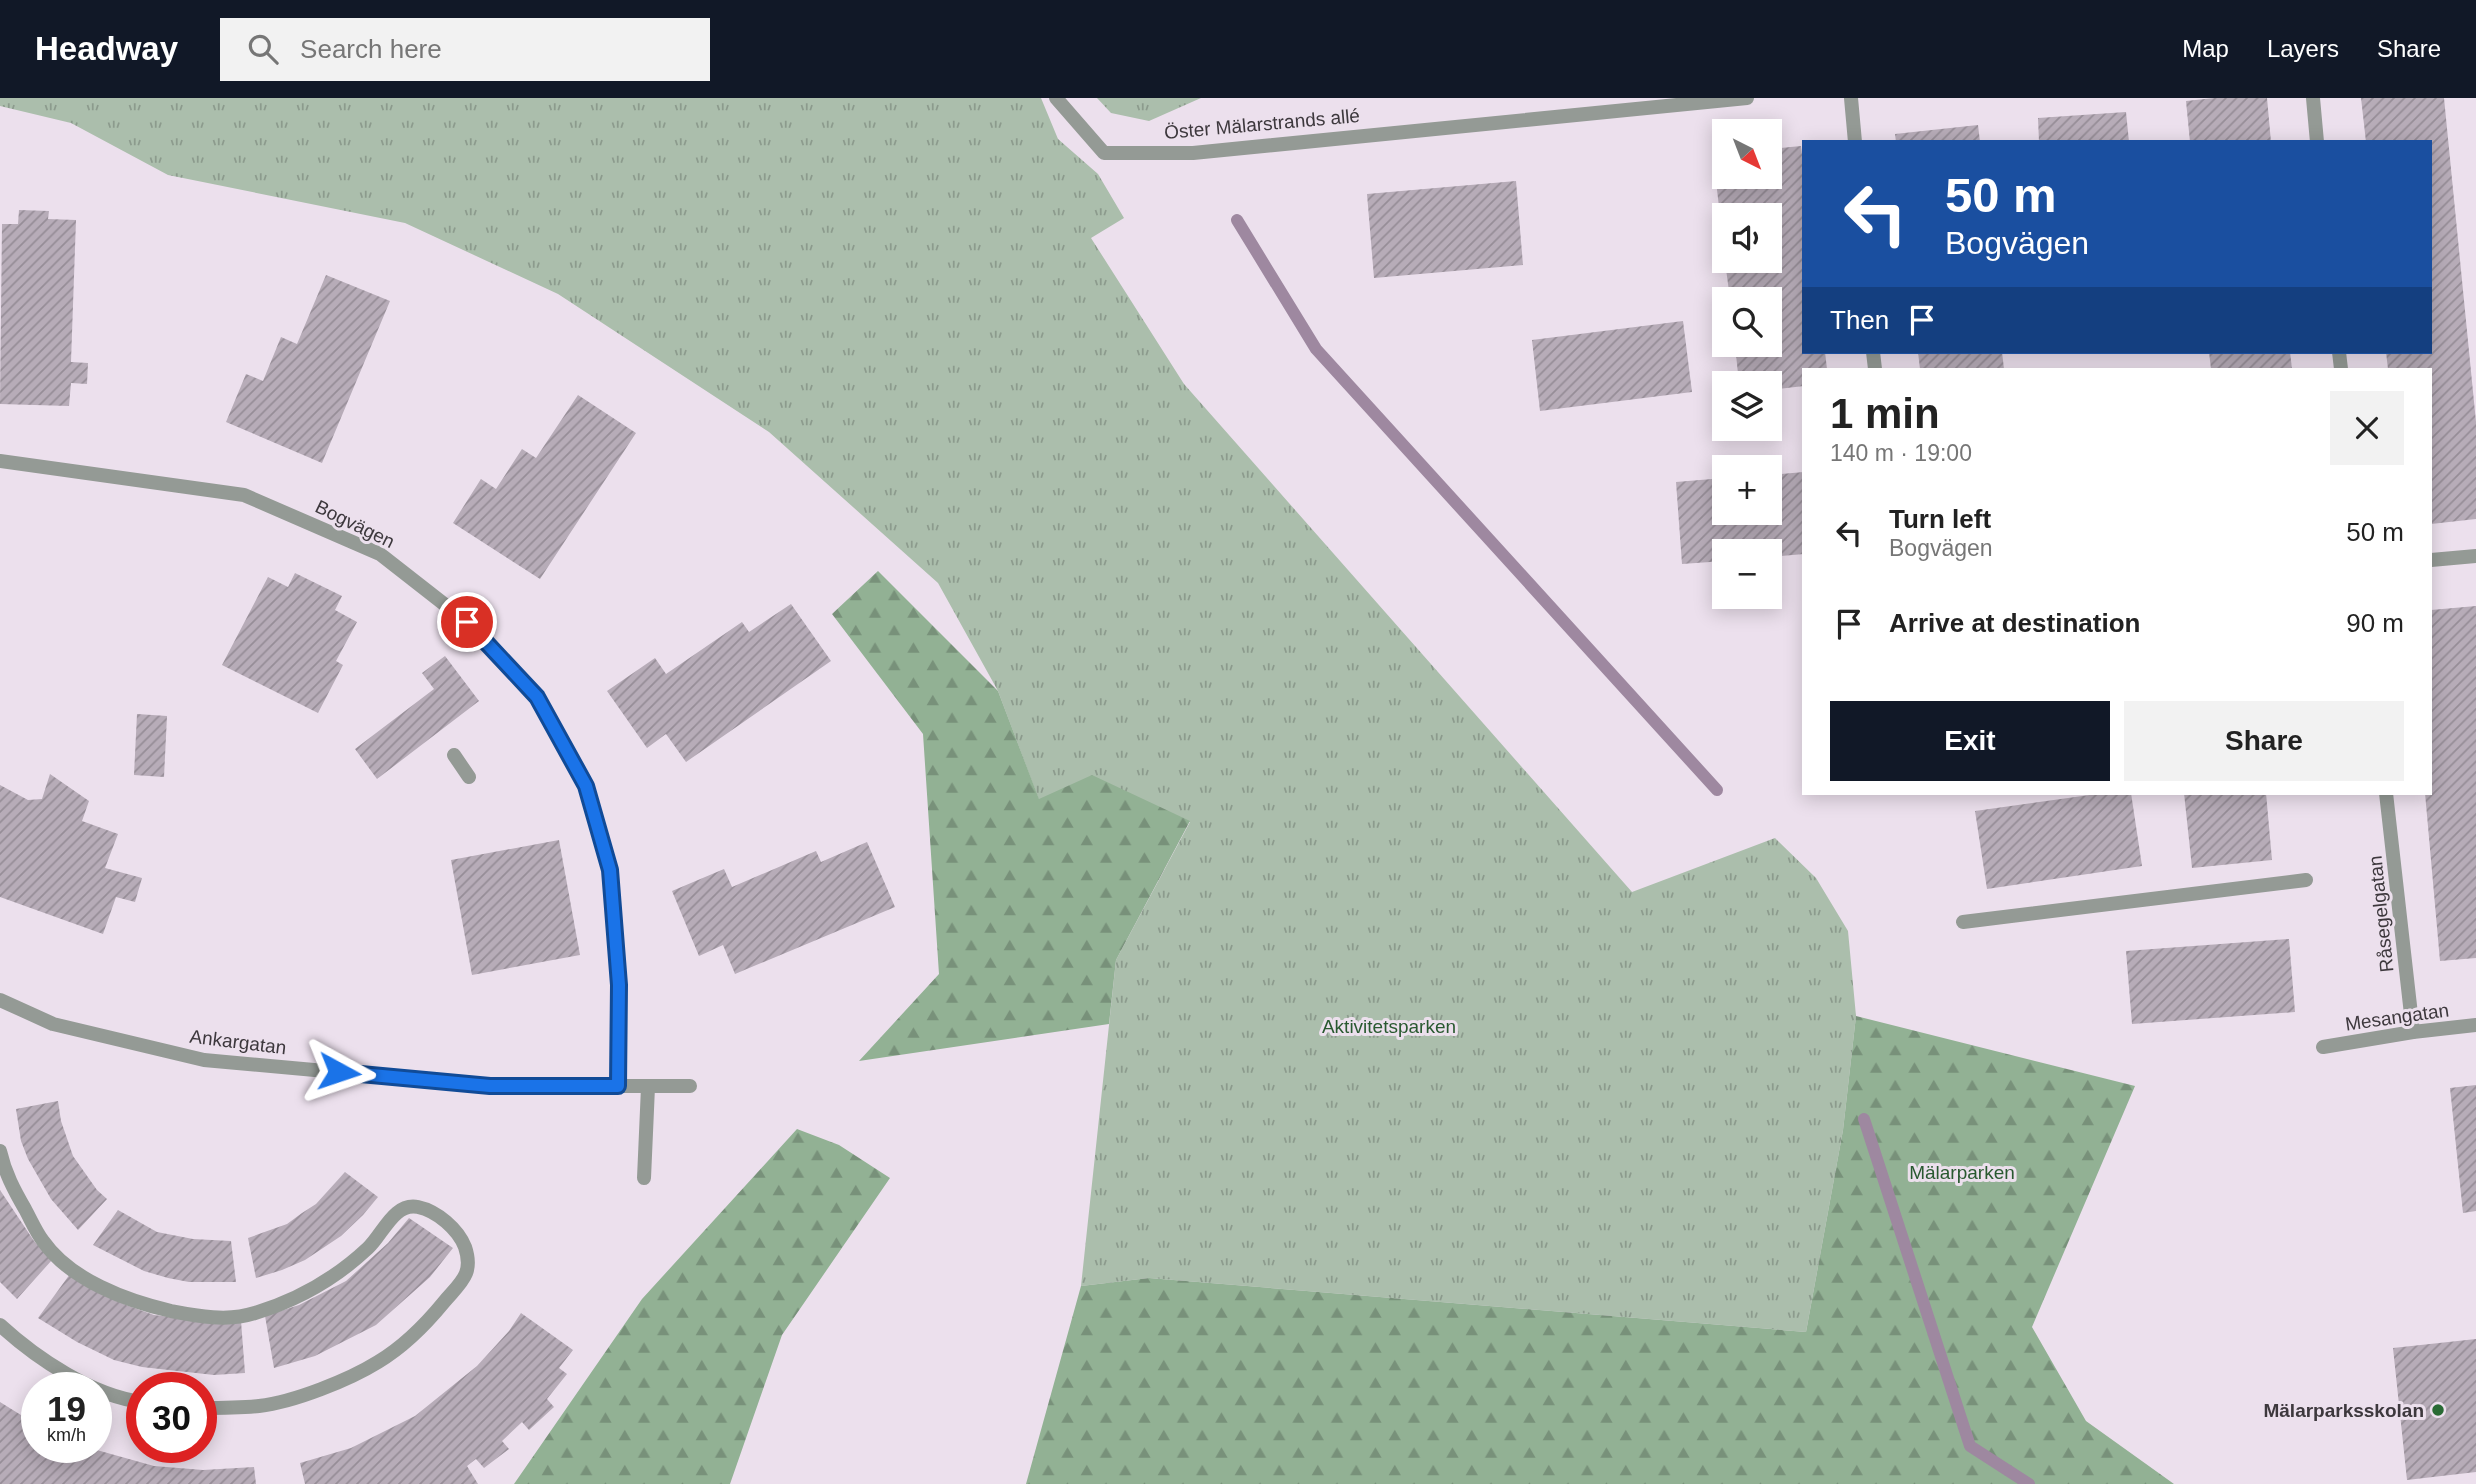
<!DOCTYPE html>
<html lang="en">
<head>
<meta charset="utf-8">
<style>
	:root { --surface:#fff; --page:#f2f2f2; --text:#222; --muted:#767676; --accent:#111827 }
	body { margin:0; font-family:Helvetica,sans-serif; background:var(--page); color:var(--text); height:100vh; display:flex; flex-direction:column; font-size:26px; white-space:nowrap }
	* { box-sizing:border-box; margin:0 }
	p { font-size:23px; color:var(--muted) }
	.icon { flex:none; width:38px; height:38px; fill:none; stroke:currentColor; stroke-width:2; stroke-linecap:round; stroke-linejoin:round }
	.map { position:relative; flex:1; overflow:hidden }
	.sheet { position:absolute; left:1802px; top:270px; width:630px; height:427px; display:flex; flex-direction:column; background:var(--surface); border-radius:0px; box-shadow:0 4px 18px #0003 }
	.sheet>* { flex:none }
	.top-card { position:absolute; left:1802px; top:42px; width:630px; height:214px; border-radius:0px; box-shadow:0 4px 18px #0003; background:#1a4fa0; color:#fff; overflow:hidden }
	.needle { width:46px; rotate:138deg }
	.buttons { position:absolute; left:1712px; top:21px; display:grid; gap:14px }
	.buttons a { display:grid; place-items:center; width:70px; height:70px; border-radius:0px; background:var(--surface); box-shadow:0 4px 18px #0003; font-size:35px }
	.speed { position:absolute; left:21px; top:1274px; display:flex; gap:14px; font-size:35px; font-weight:700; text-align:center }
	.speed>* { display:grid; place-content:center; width:91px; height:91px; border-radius:50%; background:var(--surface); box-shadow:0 4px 18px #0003; line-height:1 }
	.speed small { font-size:18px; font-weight:400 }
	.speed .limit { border:10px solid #d22; background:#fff; color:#111 }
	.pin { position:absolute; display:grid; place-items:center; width:60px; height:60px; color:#fff; margin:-30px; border:4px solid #fff; border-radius:50%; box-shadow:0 2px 7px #0007 }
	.me { position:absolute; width:77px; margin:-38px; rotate:95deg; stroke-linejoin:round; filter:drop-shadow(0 0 5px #0008) }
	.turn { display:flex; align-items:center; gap:24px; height:147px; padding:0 28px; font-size:32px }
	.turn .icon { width:91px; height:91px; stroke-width:2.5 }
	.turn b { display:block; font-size:49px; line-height:60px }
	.then { display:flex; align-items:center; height:66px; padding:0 28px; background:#0003; gap:14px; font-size:26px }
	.round { display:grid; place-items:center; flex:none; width:74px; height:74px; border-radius:0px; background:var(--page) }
	.overview { display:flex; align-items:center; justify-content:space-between; height:119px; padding:0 28px }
	h1 { font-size:42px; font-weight:600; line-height:52px }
	.primary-button { display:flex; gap:14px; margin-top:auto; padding:14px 28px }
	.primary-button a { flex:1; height:80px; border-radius:0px; background:var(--accent); color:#fff; font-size:28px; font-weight:600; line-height:80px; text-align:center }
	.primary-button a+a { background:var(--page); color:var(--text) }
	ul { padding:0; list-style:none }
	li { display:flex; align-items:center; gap:21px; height:91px; padding:0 28px }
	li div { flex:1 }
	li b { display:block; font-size:26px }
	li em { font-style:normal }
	header { display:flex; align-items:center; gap:42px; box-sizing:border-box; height:98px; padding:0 35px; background:var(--accent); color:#fff }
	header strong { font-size:33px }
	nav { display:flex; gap:38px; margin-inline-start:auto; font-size:24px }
	.search { width:490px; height:63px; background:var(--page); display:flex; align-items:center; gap:18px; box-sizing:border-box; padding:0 24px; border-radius:0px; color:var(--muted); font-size:26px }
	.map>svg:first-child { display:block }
</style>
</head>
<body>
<header>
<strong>Headway</strong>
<div class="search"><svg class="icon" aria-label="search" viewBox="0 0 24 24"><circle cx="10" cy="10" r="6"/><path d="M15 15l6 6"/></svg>Search here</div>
<nav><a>Map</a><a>Layers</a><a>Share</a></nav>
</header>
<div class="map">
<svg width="2476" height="1386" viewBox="0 0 2476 1386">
	<defs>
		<pattern id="grass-tufts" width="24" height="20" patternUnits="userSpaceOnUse" patternTransform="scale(1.75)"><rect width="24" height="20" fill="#abbeac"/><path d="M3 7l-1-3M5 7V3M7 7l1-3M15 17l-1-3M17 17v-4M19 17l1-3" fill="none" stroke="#8c9b8d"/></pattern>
		<pattern id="forest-firs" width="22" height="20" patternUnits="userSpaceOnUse" patternTransform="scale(1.75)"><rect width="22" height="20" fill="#92b194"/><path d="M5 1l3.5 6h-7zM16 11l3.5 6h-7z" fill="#78917a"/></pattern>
		<pattern id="building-hatch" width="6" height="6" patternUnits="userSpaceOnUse" patternTransform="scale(1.75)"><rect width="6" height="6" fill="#b7acb8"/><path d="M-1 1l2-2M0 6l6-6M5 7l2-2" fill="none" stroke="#968d97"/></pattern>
	</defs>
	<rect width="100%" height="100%" fill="#ece0ed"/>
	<g fill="url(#grass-tufts)">
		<polygon points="0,0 1041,0 1058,41 1098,76 1124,120 1091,140 1184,286 1632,794 1775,740 1816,780 1848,833 1856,918 1843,1032 1806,1234 1149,1180 1081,1188 1116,862 1190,724 1039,702 998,593 938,485 769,334 558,196 405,125 168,77 71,25 0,8"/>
		<polygon points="1097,0 1201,0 1149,23 1111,15"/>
	</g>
	<g fill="url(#forest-firs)">
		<polygon points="878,473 998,593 1039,701 1092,677 1190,723 1116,862 1109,926 859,963 939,876 923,636 832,516"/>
		<polygon points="1856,918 2135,988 2032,1229 2086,1323 2174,1386 1026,1386 1081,1188 1149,1180 1806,1234 1843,1032"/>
		<polygon points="797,1031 839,1047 890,1080 782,1237 730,1386 514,1386 642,1201"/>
	</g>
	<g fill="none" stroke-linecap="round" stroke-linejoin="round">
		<g stroke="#9e88a0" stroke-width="12">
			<polyline points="1237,122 1316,251 1717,692"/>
			<polyline points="1864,1021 1970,1348 2029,1386"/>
		</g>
	</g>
	<g fill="url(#building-hatch)">
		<polygon points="2214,0 2267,0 2271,44 2190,44 2186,3"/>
		<polygon points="2361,0 2444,0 2476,324 2476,421 2431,426 2431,271 2388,271 2386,254 2431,254 2431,44 2366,44"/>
		<polygon points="2126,14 2129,44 2039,44 2038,20"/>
		<polygon points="1978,27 1980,44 1896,44 1895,36"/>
		<polygon points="1801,48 1804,74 1804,254 1825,254 1827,271 1804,271 1804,288 1769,292 1769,285 1739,285 1735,247 1769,247 1769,201 1730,201 1725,163 1769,163 1769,117 1724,117 1722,134 1713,58 1724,57 1724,79 1769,79 1769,51"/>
		<polygon points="1516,83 1523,167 1374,180 1367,96"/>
		<polygon points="19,112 49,113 48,121 76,122 71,264 88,265 87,286 71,285 69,308 0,306 2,126 18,126"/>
		<polygon points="326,177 390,203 322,365 226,324 246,276 263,283 281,239 297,246"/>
		<polygon points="1683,223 1692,294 1540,313 1532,242"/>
		<polygon points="1918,254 2002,254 2004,271 1920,271"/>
		<polygon points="2209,254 2290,254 2292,271 2211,271"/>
		<polygon points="578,297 636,335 540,481 453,425 481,381 496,391 522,351 536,360"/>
		<polygon points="1804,374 1804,456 1769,459 1769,453 1724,453 1724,463 1682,466 1676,384 1724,380 1724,415 1769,415 1769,377"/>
		<polygon points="295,475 342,498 335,512 357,524 336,563 343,567 318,615 222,567 268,479 288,489"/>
		<polygon points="791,506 831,563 686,664 666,636 647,650 607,593 655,560 666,576 742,524 749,534"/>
		<polygon points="2476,508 2476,860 2440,863 2425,695 2431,695 2431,512"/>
		<polygon points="445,558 479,603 377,681 355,651 434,591 422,575"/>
		<polygon points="137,616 167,618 164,679 134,677"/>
		<polygon points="50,676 89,703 82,723 118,736 105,770 142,780 135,804 116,799 103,836 0,799 0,687 28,702 42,701"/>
		<polygon points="2104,695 2131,695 2142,768 1987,791 1975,713"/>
		<polygon points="2184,695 2266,695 2272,762 2192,770"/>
		<polygon points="559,742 580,857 472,877 451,762"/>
		<polygon points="867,744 895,809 735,876 723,847 699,858 672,793 724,771 732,789 816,753 821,764"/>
		<polygon points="2289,841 2295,914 2132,926 2126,853"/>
		<polygon points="2476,987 2476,1113 2463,1115 2450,990"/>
		<polygon points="58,1003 61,1023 73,1058 97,1092 107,1101 78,1132 51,1101 28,1061 21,1043 16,1011"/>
		<polygon points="345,1074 378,1099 363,1117 341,1138 305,1162 282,1172 256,1180 248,1140 287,1126 302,1115 316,1106"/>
		<polygon points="0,1092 34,1143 52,1162 17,1201 0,1184"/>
		<polygon points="118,1112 157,1134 193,1141 231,1143 236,1184 189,1184 168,1180 144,1173 93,1147"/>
		<polygon points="409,1120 453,1150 430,1179 376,1227 315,1258 274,1270 265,1218 299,1207 346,1183 388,1145"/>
		<polygon points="70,1176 126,1207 154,1217 212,1224 241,1223 245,1275 214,1277 142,1269 114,1262 77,1244 38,1220"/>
		<polygon points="521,1215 573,1252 559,1270 567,1276 547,1301 554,1309 529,1332 522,1324 502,1343 509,1351 484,1370 476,1361 467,1368 478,1386 305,1386 300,1365 351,1350 415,1318 477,1268 509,1233"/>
		<polygon points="2476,1241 2476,1374 2407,1382 2393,1250"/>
		<polygon points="0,1304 37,1327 37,1349 86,1349 154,1368 203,1372 254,1369 256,1386 0,1386"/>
	</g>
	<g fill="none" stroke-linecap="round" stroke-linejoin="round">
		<g stroke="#949a95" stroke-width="14">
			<polyline points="454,657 469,679"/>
			<polyline points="1963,824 2306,782"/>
			<path d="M0 1053C5 1075 14 1092 25 1111 31 1122 36 1134 43 1143 70 1182 127 1203 171 1213 197 1218 228 1224 255 1215 298 1202 335 1181 368 1150 383 1136 394 1104 418 1109 437 1113 458 1131 465 1149 474 1176 461 1184 444 1204 426 1226 403 1249 378 1264 349 1282 294 1304 259 1308 240 1310 220 1310 201 1310"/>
			<polyline points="644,1080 648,989"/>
			<path d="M0 1227C36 1260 92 1298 142 1304"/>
		</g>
		<g stroke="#949a95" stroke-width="14">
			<polyline points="1056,0 1104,55 1193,55 1747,0"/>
			<polyline points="1851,0 1855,44"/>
			<polyline points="2313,0 2317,44"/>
			<polyline points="1873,254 1875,271"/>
			<polyline points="2339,254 2341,271"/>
			<polyline points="0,363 244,397 380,456 467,524 537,599 586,688 610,772 619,887 618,988"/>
			<polyline points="2431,462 2476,458"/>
			<polyline points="2386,695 2413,934"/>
			<polyline points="0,902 53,926 204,962 490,988 690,988"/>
			<polyline points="2323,949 2413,934 2476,927"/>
		</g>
	</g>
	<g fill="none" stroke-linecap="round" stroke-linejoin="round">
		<g stroke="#114b97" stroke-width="18">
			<polyline id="route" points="339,974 490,988 618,988 619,887 610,772 586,688 537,599 467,524"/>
		</g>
		<use href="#route" stroke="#1a73e8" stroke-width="12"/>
	</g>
	<circle fill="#296a34" stroke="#ece0ed" stroke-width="2.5" cx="2438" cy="1312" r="7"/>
	<g text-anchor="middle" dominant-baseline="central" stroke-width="6" stroke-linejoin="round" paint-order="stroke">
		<g font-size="19" fill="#3d383d" stroke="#ece0ed">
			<text transform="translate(1262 26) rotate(-5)">Öster Mälarstrands allé</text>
			<text transform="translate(355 426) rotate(26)">Bogvägen</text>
			<text transform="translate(2381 816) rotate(-96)">Råsegelgatan</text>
			<text transform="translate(2397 919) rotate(-8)">Mesangatan</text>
			<text transform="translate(238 944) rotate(7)">Ankargatan</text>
		</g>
		<g font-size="19" fill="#295930" stroke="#ece0ed">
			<text x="1389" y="928">Aktivitetsparken</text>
			<text x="1962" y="1074">Mälarparken</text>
		</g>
		<g font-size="19" font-weight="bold" fill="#3d383d" stroke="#ece0ed" text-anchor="end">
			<text x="2424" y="1312">Mälarparksskolan</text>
		</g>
	</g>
</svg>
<div class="buttons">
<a><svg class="needle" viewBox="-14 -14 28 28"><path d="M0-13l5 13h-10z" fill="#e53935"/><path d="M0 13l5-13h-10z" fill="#767676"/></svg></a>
<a><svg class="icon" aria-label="sound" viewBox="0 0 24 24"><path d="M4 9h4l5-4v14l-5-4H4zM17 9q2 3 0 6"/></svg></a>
<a><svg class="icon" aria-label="search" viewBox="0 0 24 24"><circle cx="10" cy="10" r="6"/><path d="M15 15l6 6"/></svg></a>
<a><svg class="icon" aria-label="layers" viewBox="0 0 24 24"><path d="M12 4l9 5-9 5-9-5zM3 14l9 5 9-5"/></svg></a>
<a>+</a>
<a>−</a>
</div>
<div class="speed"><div>19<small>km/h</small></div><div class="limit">30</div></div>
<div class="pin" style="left:467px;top:524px;background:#d93025"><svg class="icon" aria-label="arrive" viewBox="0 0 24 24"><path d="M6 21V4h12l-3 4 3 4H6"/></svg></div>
<svg class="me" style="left:339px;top:974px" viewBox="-20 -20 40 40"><path d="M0-17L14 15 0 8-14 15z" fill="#1a73e8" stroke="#fff" stroke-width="4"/></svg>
<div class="top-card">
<div class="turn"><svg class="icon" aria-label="left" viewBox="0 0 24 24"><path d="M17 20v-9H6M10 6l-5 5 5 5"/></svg><div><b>50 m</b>Bogvägen</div></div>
<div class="then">Then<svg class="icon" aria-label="arrive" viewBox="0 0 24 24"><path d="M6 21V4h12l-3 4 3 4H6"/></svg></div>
</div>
<section class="sheet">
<div class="overview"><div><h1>1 min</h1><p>140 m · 19:00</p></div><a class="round"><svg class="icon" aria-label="close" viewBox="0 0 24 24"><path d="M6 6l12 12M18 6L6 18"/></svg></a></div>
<ul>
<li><svg class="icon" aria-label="left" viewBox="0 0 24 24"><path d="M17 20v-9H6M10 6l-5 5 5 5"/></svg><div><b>Turn left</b><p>Bogvägen</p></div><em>50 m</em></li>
<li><svg class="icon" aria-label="arrive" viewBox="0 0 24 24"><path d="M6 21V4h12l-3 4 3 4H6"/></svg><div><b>Arrive at destination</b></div><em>90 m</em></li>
</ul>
<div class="primary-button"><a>Exit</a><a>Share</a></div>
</section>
</div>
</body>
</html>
